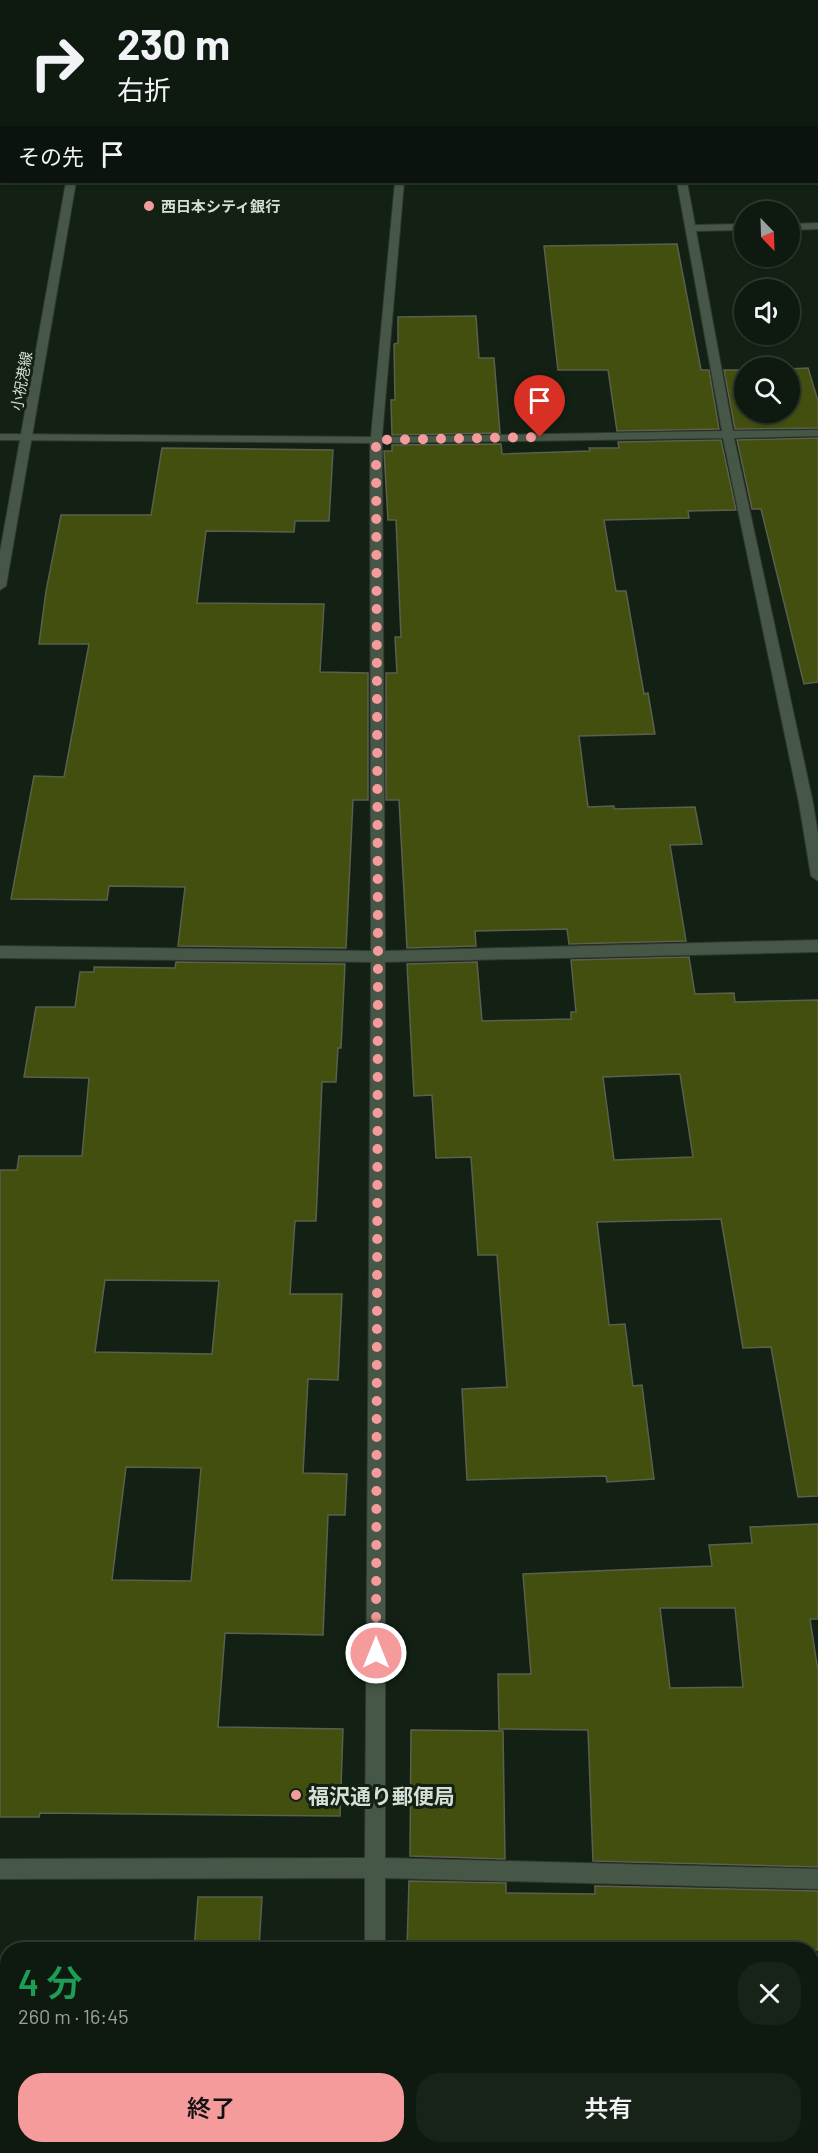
<!DOCTYPE html>
<html lang="ja">
<head>
<meta charset="utf-8">
<style>
	:root { --surface:#0e190f; --page:#172218; --text:#f1f3f6; --muted:#9ba09e; --line:#2e382f; --accent:#f59b9b }
	body { margin:0; font-family:Barlow,"Noto Sans JP",sans-serif; background:var(--page); color:var(--text); height:100vh; display:flex; flex-direction:column; font-size:22px; white-space:nowrap }
	* { box-sizing:border-box; margin:0 }
	p { font-size:20px; color:var(--muted) }
	.icon { flex:none; width:33px; height:33px; fill:none; stroke:currentColor; stroke-width:2; stroke-linecap:round; stroke-linejoin:round }
	.map { position:relative; flex:1; overflow:hidden }
	.side { position:absolute; left:0px; top:1942px; width:819px; height:212px; display:flex; flex-direction:column; background:var(--surface); border-radius:24px 24px 0 0; box-shadow:0 2px 4px #0004,0 0 0 2px var(--line) }
	.side>* { flex:none }
	.hud { position:absolute; left:0px; top:0px; width:819px; height:183px; box-shadow:0 2px 4px #0004,0 0 0 2px var(--line); background:#0e190f; color:var(--text); overflow:hidden }
	.needle { width:39px; rotate:157deg }
	.controls { position:absolute; left:734px; top:201px; display:grid; gap:12px }
	.controls a { display:grid; place-items:center; width:66px; height:66px; border-radius:50%; background:var(--surface); box-shadow:0 2px 4px #0004,0 0 0 2px var(--line); font-size:30px }
	.pin { position:absolute; display:grid; place-items:center; width:51px; height:51px; color:#fff; margin:-62px -26px; border-radius:50% 50% 50% 0; rotate:-45deg; box-shadow:0 0 6px #0007 }
	.pin .icon { rotate:45deg }
	.me { position:absolute; width:66px; margin:-33px; rotate:0deg; stroke-linejoin:round; filter:drop-shadow(0 0 4px #0008) }
	.turn { display:flex; align-items:center; gap:21px; height:126px; padding:0 18px; font-size:27px }
	.turn .icon { width:78px; height:78px; stroke-width:2.5 }
	.turn b { display:block; font-size:42px; line-height:51px }
	.then { display:flex; align-items:center; height:57px; padding:0 18px; background:#0003; gap:12px; font-size:22px }
	.round { display:grid; place-items:center; flex:none; width:63px; height:63px; border-radius:24px; background:var(--page) }
	.headline { display:flex; align-items:center; justify-content:space-between; height:102px; padding:0 18px }
	h1 { font-size:36px; font-weight:600; line-height:45px; color:#1e9e55 }
	.primary-button { display:flex; gap:12px; margin-top:auto; padding:12px 18px }
	.primary-button a { flex:1; height:69px; border-radius:24px; background:var(--accent); color:#111; font-size:24px; font-weight:600; line-height:69px; text-align:center }
	.primary-button a+a { background:var(--page); color:var(--text) }
	.map>svg:first-child { display:block }
</style>
</head>
<body>
<div class="map">
<svg width="818" height="2153" viewBox="0 0 818 2153">
	<rect width="100%" height="100%" fill="#132114"/>
	<g fill="none" stroke-linecap="round" stroke-linejoin="round">
		<g fill="#000707" fill-rule="evenodd">
			<polygon points="69,0 77,0 68,2"/>
			<polygon points="0,80 2,80 0,85"/>
		</g>
	</g>
	<g fill="#424f0f" stroke="#5a604c" stroke-width="1.5" fill-rule="evenodd">
		<polygon points="677,244 701,370 709,370 719,429 617,431 608,370 558,370 544,246"/>
		<polygon points="476,316 479,358 494,358 500,433 392,435 391,400 395,400 394,344 398,343 398,317"/>
		<polygon points="808,368 818,401 818,428 735,429 724,370 744,370 744,412 789,412 789,369"/>
		<polygon points="818,438 818,682 804,684 761,509 752,509 737,440"/>
		<polygon points="721,440 736,510 688,511 689,518 604,520 616,591 626,591 644,694 648,693 655,734 579,736 588,807 614,806 614,809 695,807 702,844 670,845 686,941 569,944 567,929 475,931 476,946 407,948 399,800 386,800 386,673 397,673 395,637 401,637 396,520 388,520 384,451 392,451 392,445 501,444 502,454 590,451 589,448 619,448 618,442"/>
		<polygon points="162,448 333,450 329,521 295,521 294,532 206,531 197,603 324,604 320,672 368,673 368,800 353,800 346,948 178,946 185,887 109,886 107,900 11,899 34,776 64,777 89,644 39,644 46,591 61,515 151,515"/>
		<path d="M689 957 695 994 734 993 735 1002 818 1000V1496L798 1497 771 1347 743 1348 721 1219 597 1222 609 1325 625 1324 633 1386 642 1385 654 1479 607 1482 606 1476 467 1480 462 1389 507 1387 497 1255H478L471 1157 436 1158 432 1095 414 1096 407 964 477 962 482 1021 571 1019V1012H576L571 960ZM680 1074 693 1157 614 1160 603 1077Z"/>
		<path d="M176 962 345 964 341 1048H338L336 1082H322L316 1221H295L290 1294H342L338 1380 308 1379 303 1473 347 1474 345 1515H328L323 1635 225 1633 218 1727 343 1729 340 1816 40 1813 39 1817H0V1170H17L19 1156H82L89 1078 24 1077 36 1007H75L80 972H94V967L175 968ZM105 1280 219 1281 212 1354 95 1352ZM126 1467 201 1468 191 1581 112 1580Z"/>
		<path d="M818 1524V1619H810L818 1671V1867L593 1861 588 1730 499 1729 498 1674H531L523 1574 712 1566 709 1545 752 1543 750 1527ZM660 1608H735L743 1687 670 1688Z"/>
		<polygon points="411,1730 503,1731 505,1859 410,1856"/>
		<polygon points="409,1881 506,1883 506,1893 595,1894 595,1886 818,1891 818,1950 407,1950"/>
		<polygon points="198,1897 262,1897 259,1950 194,1950"/>
	</g>
	<g fill="none" stroke-linecap="round" stroke-linejoin="round">
		<g stroke="#303931" stroke-width="2">
			<g id="street">
				<polygon points="639,0 647,0 648,2 640,2"/>
				<polygon points="2,164 2,170 0,171 0,165"/>
				<polygon points="395,182 404,182 382,437 722,431 677,182 687,182 695,225 744,224 744,230 696,231 733,431 818,430 818,436 734,438 813,803 818,835 818,881 811,876 799,803 723,438 382,443 385,951 818,940 818,952 385,962 385,1858 818,1869 818,1889 385,1878 385,1950 365,1950 365,1878 0,1879 0,1859 365,1858 371,962 0,958 0,946 371,951 370,443 0,440 0,434 371,437"/>
				<polygon points="818,223 818,229 789,230 789,224"/>
				<rect x="363" y="2146" width="22" height="7"/>
			</g>
		</g>
		<g stroke="#303931" stroke-width="2">
			<polygon id="secondary" points="66,182 76,182 6,586 0,590 0,552"/>
		</g>
		<g stroke="#303931" stroke-width="2">
			<g id="primary">
				<rect x="74" y="0" width="8" height="2"/>
				<rect x="0" y="69" width="2" height="6"/>
			</g>
		</g>
		<use href="#street" fill="#475747" fill-rule="evenodd"/>
		<use href="#secondary" fill="#475747" fill-rule="evenodd"/>
		<use href="#primary" fill="#449c80" fill-rule="evenodd"/>
	</g>
	<g fill="none" stroke-linecap="round" stroke-linejoin="round">
		<polyline stroke="#f59b9b" stroke-width="10" stroke-dasharray="0 18" points="376,1653 378,957 376,440 540,437"/>
	</g>
	<g fill="#f59b9b" stroke="#132114" stroke-width="2">
		<circle cx="149" cy="206" r="6"/>
		<circle cx="296" cy="1795" r="6"/>
	</g>
	<g text-anchor="middle" dominant-baseline="central" stroke-width="6" stroke-linejoin="round" paint-order="stroke">
		<g font-size="15" font-weight="bold" fill="#d6dfd6" stroke="#132114" text-anchor="start">
			<text x="161" y="206">西日本シティ銀行</text>
		</g>
		<g font-size="15" fill="#d6dfd6" stroke="#132114">
			<text transform="translate(21 381) rotate(-80)">小祝港線</text>
		</g>
		<g font-size="21" font-weight="bold" fill="#d6dfd6" stroke="#132114" text-anchor="start">
			<text x="308" y="1795">福沢通り郵便局</text>
		</g>
	</g>
</svg>
<div class="controls">
<a><svg class="needle" viewBox="-14 -14 28 28"><path d="M0-13l5 13h-10z" fill="#e53935"/><path d="M0 13l5-13h-10z" fill="#9ba09e"/></svg></a>
<a><svg class="icon" aria-label="sound" viewBox="0 0 24 24"><path d="M4 9h4l5-4v14l-5-4H4zM17 9q2 3 0 6"/></svg></a>
<a><svg class="icon" aria-label="search" viewBox="0 0 24 24"><circle cx="10" cy="10" r="6"/><path d="M15 15l6 6"/></svg></a>
</div>
<div class="pin" style="left:540px;top:437px;background:#d93025"><svg class="icon" aria-label="arrive" viewBox="0 0 24 24"><path d="M6 21V4h12l-3 4 3 4H6"/></svg></div>
<svg class="me" style="left:376px;top:1653px" viewBox="-20 -20 40 40"><circle r="17" fill="#f59b9b" stroke="#fff" stroke-width="3"/><path d="M0-11L8 9 0 5-8 9z" fill="#fff"/></svg>
<div class="hud">
<div class="turn"><svg class="icon" aria-label="right" viewBox="0 0 24 24"><path d="M7 20v-9h11M14 6l5 5-5 5"/></svg><div><b>230 m</b>右折</div></div>
<div class="then">その先<svg class="icon" aria-label="arrive" viewBox="0 0 24 24"><path d="M6 21V4h12l-3 4 3 4H6"/></svg></div>
</div>
<section class="side">
<div class="headline"><div><h1>4 分</h1><p>260 m · 16:45</p></div><a class="round"><svg class="icon" aria-label="close" viewBox="0 0 24 24"><path d="M6 6l12 12M18 6L6 18"/></svg></a></div>
<div class="primary-button"><a>終了</a><a>共有</a></div>
</section>
</div>
</body>
</html>
